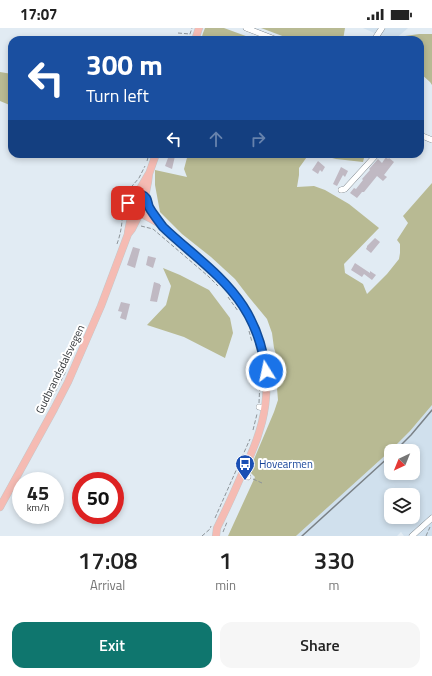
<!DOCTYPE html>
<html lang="en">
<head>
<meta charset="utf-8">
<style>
	:root { --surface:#fff; --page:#f6f6f6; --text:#222; --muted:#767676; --accent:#0f766e }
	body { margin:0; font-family:"Titillium Web",sans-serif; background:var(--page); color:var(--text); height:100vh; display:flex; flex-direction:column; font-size:15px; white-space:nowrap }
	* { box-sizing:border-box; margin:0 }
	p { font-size:13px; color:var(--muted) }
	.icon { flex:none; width:22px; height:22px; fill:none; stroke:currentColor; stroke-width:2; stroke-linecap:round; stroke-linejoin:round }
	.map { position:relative; height:508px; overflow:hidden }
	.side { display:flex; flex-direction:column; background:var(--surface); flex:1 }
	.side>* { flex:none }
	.banner { position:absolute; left:8px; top:8px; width:416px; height:122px; border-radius:12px; box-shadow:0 2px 6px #0003; background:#1a4fa0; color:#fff; overflow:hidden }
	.needle { width:26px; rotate:223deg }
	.buttons { position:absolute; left:384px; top:416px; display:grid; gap:8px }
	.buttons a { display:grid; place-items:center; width:36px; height:36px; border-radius:8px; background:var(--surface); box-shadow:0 2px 6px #0003; font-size:20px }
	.speed { position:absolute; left:12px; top:444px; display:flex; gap:8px; font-size:20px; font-weight:700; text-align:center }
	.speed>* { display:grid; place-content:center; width:52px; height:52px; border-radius:50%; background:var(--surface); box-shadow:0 2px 6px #0003; line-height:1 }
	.speed small { font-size:10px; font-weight:400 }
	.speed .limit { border:6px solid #d22; background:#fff; color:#111 }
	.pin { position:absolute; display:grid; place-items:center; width:34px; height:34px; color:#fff; margin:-17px; border-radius:8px; box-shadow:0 2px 6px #0006 }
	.me { position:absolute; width:44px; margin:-22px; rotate:350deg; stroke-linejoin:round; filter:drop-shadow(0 0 3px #0008) }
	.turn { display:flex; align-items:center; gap:14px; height:84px; padding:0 12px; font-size:18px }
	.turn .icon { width:52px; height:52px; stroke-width:2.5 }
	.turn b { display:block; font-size:28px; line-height:34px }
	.lanes { display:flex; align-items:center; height:38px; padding:0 12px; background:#0003; justify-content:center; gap:20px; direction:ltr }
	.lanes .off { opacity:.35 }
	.eta { display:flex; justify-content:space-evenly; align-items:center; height:68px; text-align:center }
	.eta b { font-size:24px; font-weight:600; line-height:28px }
	.button { display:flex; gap:8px; margin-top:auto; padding:8px 12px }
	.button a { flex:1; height:46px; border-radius:12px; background:var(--accent); color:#fff; font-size:16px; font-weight:600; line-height:46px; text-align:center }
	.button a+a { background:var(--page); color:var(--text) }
	.status { display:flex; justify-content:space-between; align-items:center; height:28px; padding:0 20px; background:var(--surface); direction:ltr }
	.status svg { height:11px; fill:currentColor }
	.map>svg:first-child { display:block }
</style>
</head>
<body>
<div class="status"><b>17:07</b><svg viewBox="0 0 49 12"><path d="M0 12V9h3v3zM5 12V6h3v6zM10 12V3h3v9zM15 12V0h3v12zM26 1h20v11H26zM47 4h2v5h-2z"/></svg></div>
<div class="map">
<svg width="432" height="508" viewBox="0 0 432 508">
	<rect width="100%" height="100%" fill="#e1ebf3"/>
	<g fill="#d0e0ed" fill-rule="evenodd">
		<polygon points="363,0 408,0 394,12 390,12"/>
		<path d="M432 377V508H404L401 504 397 508H296L390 423 410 403ZM391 423H413V445H391ZM391 467H413V489H391Z"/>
	</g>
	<g fill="#b8ba93">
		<polygon points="205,0 224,0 257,12 201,12 203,5"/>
		<polygon points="261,0 345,0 343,12 293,12"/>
		<polygon points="419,6 432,6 432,57 430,54 420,45 420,12 401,12 405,8"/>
		<polygon points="0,44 12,46 12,78 0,73"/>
		<polygon points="188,126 309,126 299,140 299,147 297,159 314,158 325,162 349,176 379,200 344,236 345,245 363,256 367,266 387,246 399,231 400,225 400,216 397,212 408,195 403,188 432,155 432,377 410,403 390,423 296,508 228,508 255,449 249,443 274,384 278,372 275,337 278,332 274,320 272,305 267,291 248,268 235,251 211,229 182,206 160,184 155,157 155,142 187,149 184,141"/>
		<polygon points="317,126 365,126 363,134 336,131"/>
		<polygon points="163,240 180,247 209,262 230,290 233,305 225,330 184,309 147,297 166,277 171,258"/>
	</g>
	<g fill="#c0b9c3">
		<polygon points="161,126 174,126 174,127 175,128 172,141 165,138 168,130 161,127"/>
		<polygon points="386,129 388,131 389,130 394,134 384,147 387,149 383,153 377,148 364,164 362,164 357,170 350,165 354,160 356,161 363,152 362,151 370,142 369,141 378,131 382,135"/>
		<polygon points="318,133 325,139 322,144 320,142 318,146 312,142"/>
		<polygon points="341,139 348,143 345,149 343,147 337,158 333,156"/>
		<polygon points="375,210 380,214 371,225 366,221 367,219 367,218"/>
		<polygon points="133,219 140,221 135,240 127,237"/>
		<polygon points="148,228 156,230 153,240 146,237"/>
		<polygon points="355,235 370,245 370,243 376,247 372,252 364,246 362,249 351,242"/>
		<polygon points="154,254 160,256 160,257 161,257 157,274 150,273"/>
		<polygon points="121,274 130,276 126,292 120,290 122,284 118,283"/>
	</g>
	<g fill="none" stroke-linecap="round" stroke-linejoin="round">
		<g stroke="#60686f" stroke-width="6">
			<g id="minor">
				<polyline points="246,0 277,12"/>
				<polyline points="374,12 382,0"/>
				<polyline points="420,107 432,112"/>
				<polyline points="341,162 345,161 377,126"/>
				<polyline points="259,379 265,380"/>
				<polyline points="242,446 248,449"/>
				<polyline points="412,508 432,490"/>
			</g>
		</g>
		<g stroke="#c6c7c8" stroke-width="8">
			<g id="major">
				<polyline points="195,12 199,0"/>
				<polyline points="137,166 148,147"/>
				<polyline points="145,169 148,154 149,146 156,126"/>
				<path d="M149 178C144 192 125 187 128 174 129 171 131 169 134 167 140 164 147 168 148 174 150 178 148 176 150 179 153 185 157 189 160 194 165 202 175 209 182 215 198 229 214 243 228 259 261 295 274 346 262 394 258 410 252 425 245 439 236 460 227 480 217 500L216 508"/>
				<polyline points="142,186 162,197"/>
				<polyline points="128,204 132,184"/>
				<polyline points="0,479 54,381 68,354 101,278 128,206 132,201 139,187"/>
			</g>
		</g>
		<g stroke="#8d9499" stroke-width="1" stroke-dasharray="4 2" stroke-linecap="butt">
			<polyline points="178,5 190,6"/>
			<polyline points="188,12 192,0"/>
			<polyline points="147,133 149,126"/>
			<polyline points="127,164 139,150 145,138"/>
			<polyline points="141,198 153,201 208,248 218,258"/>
			<path d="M117 216C121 205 123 193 122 180"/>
			<polyline points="228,269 238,283"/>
			<polyline points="249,303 252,314"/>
			<polyline points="259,375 260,352"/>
			<polyline points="44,385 66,343"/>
			<polyline points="253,402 257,386"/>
			<polyline points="253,451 262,455"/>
			<polyline points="215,490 250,411"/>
			<polyline points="223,504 227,494"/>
			<polyline points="202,508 210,501 211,498"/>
			<polyline points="426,508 430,499"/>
		</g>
		<use href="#minor" stroke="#fff" stroke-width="5.5"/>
		<use href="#major" stroke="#f5bbb3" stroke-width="7"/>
		<g stroke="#7b8287" stroke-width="1.5">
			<polyline points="395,423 411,407 432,382"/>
			<polyline points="302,508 391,427"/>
		</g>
	</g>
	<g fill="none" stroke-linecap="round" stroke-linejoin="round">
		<g stroke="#114b97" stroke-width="10">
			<path id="route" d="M128 175C130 169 135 164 142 167 148 169 147 174 149 179 151 183 160 195 163 199 190 225 222 246 243 278 256 298 263 320 266 343"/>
		</g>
		<use href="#route" stroke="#1a73e8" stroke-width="7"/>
	</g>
	<defs>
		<g id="bus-pin" transform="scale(1)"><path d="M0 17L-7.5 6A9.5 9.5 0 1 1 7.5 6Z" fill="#1a4fb4" stroke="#fff"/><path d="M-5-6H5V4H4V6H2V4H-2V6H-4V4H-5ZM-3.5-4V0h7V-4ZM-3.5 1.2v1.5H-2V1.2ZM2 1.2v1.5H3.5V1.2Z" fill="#fff"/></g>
	</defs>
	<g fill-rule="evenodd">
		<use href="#bus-pin" x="245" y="436"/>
	</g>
	<g text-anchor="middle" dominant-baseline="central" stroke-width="4" stroke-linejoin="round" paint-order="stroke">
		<g font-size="11" fill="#323639" stroke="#fff">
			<text transform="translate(60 341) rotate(-64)">Gudbrandsdalsvegen</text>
		</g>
		<g font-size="11" fill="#164399" stroke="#fff" text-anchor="start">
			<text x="259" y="436">Hovearmen</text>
		</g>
	</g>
</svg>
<div class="buttons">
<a><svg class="needle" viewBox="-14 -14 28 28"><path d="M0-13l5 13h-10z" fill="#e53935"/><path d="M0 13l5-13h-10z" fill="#767676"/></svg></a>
<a><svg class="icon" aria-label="layers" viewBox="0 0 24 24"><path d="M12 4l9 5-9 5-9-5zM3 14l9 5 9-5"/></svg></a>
</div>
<div class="speed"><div>45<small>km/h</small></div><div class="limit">50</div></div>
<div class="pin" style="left:128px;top:175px;background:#d93025"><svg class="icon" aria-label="arrive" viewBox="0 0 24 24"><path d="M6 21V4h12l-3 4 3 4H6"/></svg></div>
<svg class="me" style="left:266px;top:343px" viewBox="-20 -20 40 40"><circle r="17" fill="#1a73e8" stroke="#fff" stroke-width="3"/><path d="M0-11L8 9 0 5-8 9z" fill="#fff"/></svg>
<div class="banner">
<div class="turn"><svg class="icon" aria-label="left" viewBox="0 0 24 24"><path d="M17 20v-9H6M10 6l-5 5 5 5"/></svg><div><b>300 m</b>Turn left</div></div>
<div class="lanes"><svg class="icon" aria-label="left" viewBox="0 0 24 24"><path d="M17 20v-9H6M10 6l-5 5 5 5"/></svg><svg class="icon off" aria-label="ahead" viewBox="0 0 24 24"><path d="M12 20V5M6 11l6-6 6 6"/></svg><svg class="icon off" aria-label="right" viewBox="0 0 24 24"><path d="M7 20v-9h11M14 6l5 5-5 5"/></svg></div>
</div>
</div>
<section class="side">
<div class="eta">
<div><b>17:08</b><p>Arrival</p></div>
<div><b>1</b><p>min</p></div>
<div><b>330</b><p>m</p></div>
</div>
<div class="button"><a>Exit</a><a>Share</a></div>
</section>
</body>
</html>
